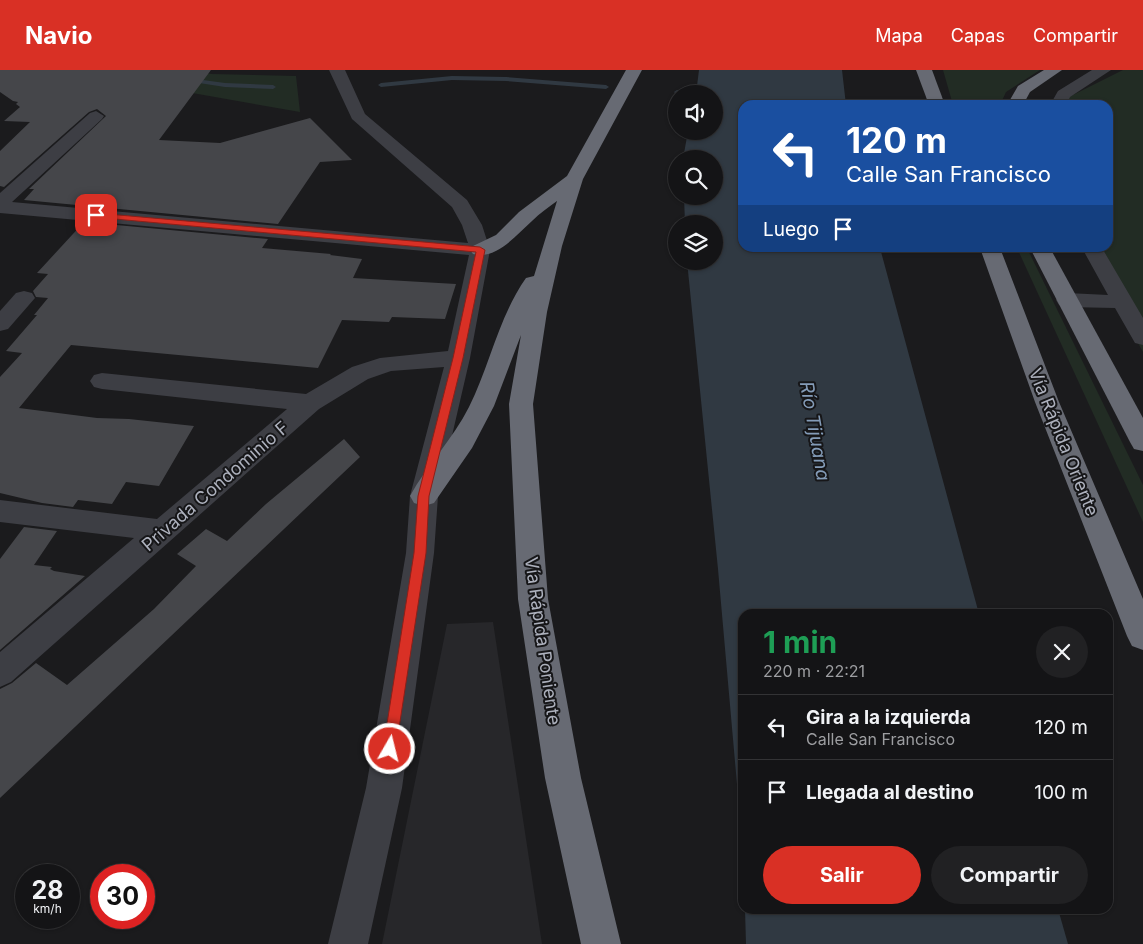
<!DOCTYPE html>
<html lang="es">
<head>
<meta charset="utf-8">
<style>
	:root { --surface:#141416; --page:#212123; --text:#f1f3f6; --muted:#9d9ea1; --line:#333335; --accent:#d93025 }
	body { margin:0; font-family:Inter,sans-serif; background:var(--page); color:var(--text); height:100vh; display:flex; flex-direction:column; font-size:19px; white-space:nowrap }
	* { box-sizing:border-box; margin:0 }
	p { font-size:16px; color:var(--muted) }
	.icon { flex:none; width:28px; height:28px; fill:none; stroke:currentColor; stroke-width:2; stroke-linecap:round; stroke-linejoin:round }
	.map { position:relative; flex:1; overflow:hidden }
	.drawer { position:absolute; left:738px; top:539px; width:375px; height:305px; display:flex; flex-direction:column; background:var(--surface); border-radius:15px; box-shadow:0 1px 4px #0004,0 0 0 1px var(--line) }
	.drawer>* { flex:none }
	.hud { position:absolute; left:738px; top:30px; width:375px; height:152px; border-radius:15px; box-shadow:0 1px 4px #0004,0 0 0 1px var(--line); background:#1a4fa0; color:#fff; overflow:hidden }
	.fabs { position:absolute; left:668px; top:15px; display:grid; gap:10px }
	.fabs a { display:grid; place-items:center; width:55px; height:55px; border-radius:50%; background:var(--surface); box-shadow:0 1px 4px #0004,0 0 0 1px var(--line); font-size:25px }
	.speed { position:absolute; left:15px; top:794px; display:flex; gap:10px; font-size:25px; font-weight:700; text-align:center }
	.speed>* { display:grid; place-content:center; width:65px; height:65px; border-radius:50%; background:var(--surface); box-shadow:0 1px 4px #0004,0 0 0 1px var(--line); line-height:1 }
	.speed small { font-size:12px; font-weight:400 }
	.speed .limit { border:8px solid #d22; background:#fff; color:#111 }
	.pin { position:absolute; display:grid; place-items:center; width:42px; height:42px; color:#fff; margin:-21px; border-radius:10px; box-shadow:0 2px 8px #0006 }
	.me { position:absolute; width:55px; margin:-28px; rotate:8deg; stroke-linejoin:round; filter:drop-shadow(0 0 4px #0008) }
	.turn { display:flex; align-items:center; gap:18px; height:105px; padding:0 25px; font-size:22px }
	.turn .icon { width:65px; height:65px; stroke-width:2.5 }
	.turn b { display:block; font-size:35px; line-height:42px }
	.then { display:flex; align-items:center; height:48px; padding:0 25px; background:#0003; gap:10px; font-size:19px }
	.round { display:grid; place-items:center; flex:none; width:52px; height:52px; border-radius:26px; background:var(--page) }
	.overview { display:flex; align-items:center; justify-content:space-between; height:85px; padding:0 25px }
	h1 { font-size:30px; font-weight:700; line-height:38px; color:#1e9e55 }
	.action { display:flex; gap:10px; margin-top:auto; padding:10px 25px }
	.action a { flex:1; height:58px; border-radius:30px; background:var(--accent); color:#fff; font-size:20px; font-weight:700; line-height:58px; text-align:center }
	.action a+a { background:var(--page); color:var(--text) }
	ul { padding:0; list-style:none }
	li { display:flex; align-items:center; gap:15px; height:65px; padding:0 25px; border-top:1px solid var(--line) }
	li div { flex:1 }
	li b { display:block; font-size:19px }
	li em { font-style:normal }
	header { display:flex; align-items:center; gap:30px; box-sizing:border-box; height:70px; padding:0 25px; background:var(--accent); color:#fff }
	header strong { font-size:24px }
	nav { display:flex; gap:28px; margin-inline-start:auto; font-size:18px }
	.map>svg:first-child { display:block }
</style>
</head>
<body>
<header>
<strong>Navio</strong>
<nav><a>Mapa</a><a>Capas</a><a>Compartir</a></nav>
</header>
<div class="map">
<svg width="1143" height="874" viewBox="0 0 1143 874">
	<rect width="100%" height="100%" fill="#1b1b1d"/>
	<polygon fill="#27272a" points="493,552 542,874 382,874 447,554"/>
	<g fill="#222c24">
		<polygon points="0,0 180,0 212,4 296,6 300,42 113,9"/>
		<polygon points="943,0 1040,0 1006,22 1000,35 953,35"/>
		<polygon points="1123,0 1143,0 1143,282 1085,178 1108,178 1108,35 1064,35 1069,27"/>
		<polygon points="1017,178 1027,178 1143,415 1143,452"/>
	</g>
	<g fill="#303942">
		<polygon points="699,0 842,0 846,35 742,35 742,178 880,178 979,544 742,544 742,771 718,499 687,191 714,191 714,154 685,154 684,126 714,126 714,89 683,89 688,61 714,61 714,24 696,24"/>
		<polygon points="745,839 1058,839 1068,874 746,874"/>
	</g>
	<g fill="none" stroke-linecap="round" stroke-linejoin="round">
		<g fill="#303942" fill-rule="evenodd">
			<polygon points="452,6 506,7 606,15 609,17 606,19 506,11 452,10 381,17 378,15 381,13"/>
			<polygon points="188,8 225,13 273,15 276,17 273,19 225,17 186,11 186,9"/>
			<polygon points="677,20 710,21 713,23 675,23 674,22"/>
		</g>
	</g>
	<g fill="#45464a">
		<polygon points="0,0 211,0 159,70 220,73 310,48 352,90 320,92 278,154 24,130 34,119 29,119 106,46 97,39 89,42 4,117 0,116 0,81 30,52 4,51 20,37 16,34 18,32 13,31 0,22"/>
		<polygon points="84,152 268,169 262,178 331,184 330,185 362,189 353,208 456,214 445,249 392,247 389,252 342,250 318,298 71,275 19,338 97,348 129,349 194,356 159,416 126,412 112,434 78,430 73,437 42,433 0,423 0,307 22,283 6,281 37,245 34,245 48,228 36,227 33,221 48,204 37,203"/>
		<polygon points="344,369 360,387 0,728 0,619 12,613 36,593 67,615 154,539 196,496 177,484 206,459 227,471 266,434"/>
		<polygon points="24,457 57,461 34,495 52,497 50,499 54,501 85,506 0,580 0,489"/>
	</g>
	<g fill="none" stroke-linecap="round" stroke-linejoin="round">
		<g fill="#3d3e44" fill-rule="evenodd">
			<polygon points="329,0 345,0 365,44 467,130 482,155 490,180 470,288 438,426 434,483 402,718 368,874 328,874 366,718 406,483 410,426 444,297 391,301 368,309 319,339 11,612 0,617 0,582 134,468 0,452 0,430 157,449 287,339 102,319 94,317 90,311 94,305 102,303 306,324 352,297 380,288 448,281 469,185 0,143 0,123 90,43 96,41 104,46 102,49 12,132 468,173 462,155 452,137 352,49"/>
			<polygon points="1092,0 1111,0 1070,27 1066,35 1050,35 1058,21"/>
			<polygon points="1082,178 1102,178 1143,248 1143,275 1135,273 1115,238 1067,237 1059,235 1056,230 1059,225 1067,223 1108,225"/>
			<polygon points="24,221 32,223 35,228 8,259 0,261 0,241 16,223"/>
		</g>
		<g fill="#676a73" fill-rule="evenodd">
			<path d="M626 0H642L583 109 562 176 547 242 533 334 548 529 581 708 621 874H581L545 708 518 529 509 334 521 265 494 336 472 378 434 433 424 436 414 433 410 426C427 395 453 369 469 337 490 295 499 246 526 208L534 206 557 131C549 137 540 143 532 151 516 165 497 190 473 184L470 180 473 176 496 165 519 142 567 106Z"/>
			<polygon points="916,0 932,0 945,35 929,35"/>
			<polygon points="1044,0 1062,0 1030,22 1023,35 1007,35 1018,16"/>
			<polygon points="980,178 1000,178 1059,332 1143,529 1143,580 1132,576 1127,566 1035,332"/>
			<polygon points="1030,178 1050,178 1143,348 1143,381 1134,379 1130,372"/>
		</g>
	</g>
	<polygon fill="#d93025" stroke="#8d1f18" points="96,143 480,177 485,180 463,288 429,426 426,483 395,684 390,686 385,684 383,679 414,483 418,426 453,288 476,182 93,147 93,144"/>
	<g text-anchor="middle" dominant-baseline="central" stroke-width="4" stroke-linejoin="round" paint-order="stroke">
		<g font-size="18" fill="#adb1bd" stroke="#161618">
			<text transform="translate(1064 372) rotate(68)">Vía Rápida Oriente</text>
			<text transform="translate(215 416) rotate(-41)">Privada Condominio F</text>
			<text transform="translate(543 571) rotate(82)">Vía Rápida Poniente</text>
		</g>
		<g font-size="19" font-style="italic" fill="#849cb8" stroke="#161618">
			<text transform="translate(815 361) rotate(80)">Río Tijuana</text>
		</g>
	</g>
</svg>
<div class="fabs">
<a><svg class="icon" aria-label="sound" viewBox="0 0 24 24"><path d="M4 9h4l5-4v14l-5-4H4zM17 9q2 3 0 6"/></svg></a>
<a><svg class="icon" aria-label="search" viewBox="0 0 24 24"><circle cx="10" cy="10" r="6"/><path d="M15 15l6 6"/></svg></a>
<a><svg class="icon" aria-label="layers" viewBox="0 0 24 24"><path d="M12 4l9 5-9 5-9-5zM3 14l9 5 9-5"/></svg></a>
</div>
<div class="speed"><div>28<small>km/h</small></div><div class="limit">30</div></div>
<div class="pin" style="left:96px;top:145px;background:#d93025"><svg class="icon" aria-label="arrive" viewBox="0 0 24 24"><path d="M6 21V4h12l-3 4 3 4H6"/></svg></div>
<svg class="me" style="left:390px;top:679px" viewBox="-20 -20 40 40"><circle r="17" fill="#d93025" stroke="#fff" stroke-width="3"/><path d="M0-11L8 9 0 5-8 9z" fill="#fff"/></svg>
<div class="hud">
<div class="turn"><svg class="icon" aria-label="left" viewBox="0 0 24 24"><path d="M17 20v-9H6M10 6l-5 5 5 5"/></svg><div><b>120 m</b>Calle San Francisco</div></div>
<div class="then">Luego<svg class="icon" aria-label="arrive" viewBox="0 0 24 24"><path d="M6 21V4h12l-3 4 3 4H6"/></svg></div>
</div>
<section class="drawer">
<div class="overview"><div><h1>1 min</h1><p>220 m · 22:21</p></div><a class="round"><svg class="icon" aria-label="close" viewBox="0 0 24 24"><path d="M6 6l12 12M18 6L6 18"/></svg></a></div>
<ul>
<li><svg class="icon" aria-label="left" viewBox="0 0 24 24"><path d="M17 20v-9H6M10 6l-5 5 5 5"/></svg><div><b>Gira a la izquierda</b><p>Calle San Francisco</p></div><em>120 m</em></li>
<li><svg class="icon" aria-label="arrive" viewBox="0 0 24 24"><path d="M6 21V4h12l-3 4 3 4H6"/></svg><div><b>Llegada al destino</b></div><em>100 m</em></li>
</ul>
<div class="action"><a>Salir</a><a>Compartir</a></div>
</section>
</div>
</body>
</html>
